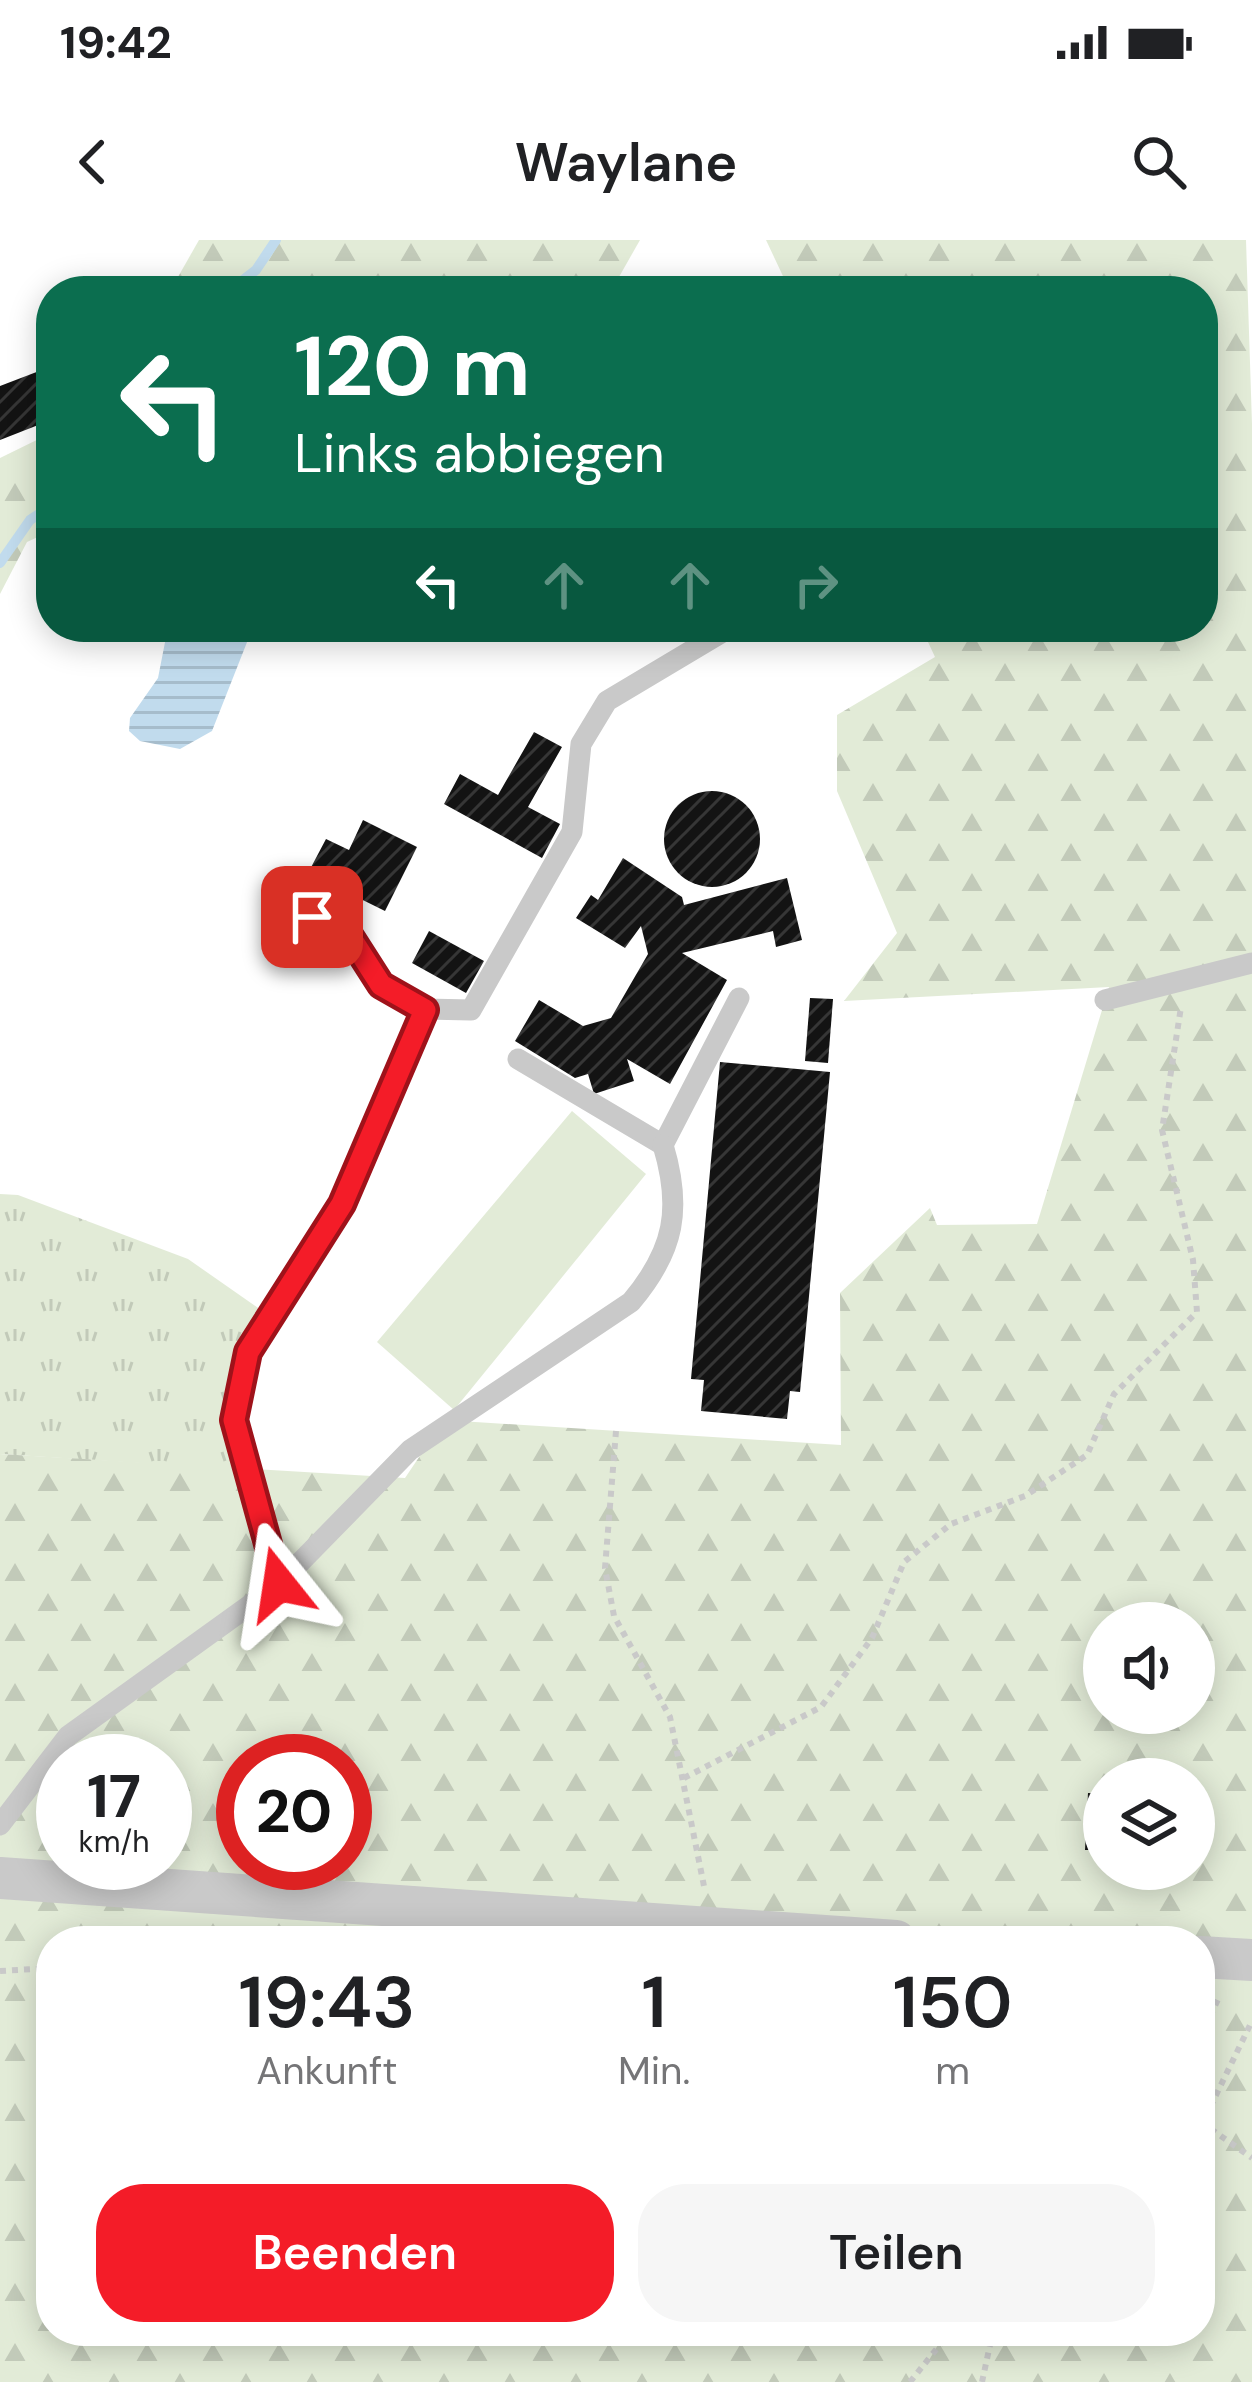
<!DOCTYPE html>
<html lang="de">
<head>
<meta charset="utf-8">
<style>
	:root { --surface:#fff; --page:#f6f6f6; --text:#202124; --muted:#757577; --accent:#f41c28 }
	body { margin:0; font-family:"DM Sans",sans-serif; background:var(--page); color:var(--text); height:100vh; display:flex; flex-direction:column; font-size:45px; white-space:nowrap }
	* { box-sizing:border-box; margin:0 }
	p { font-size:39px; color:var(--muted) }
	.icon { flex:none; width:66px; height:66px; fill:none; stroke:currentColor; stroke-width:2; stroke-linecap:round; stroke-linejoin:round }
	.map { position:relative; flex:1; overflow:hidden }
	.side { position:absolute; left:36px; top:1686px; width:1179px; height:420px; display:flex; flex-direction:column; background:var(--surface); border-radius:48px; box-shadow:0 6px 30px #0003 }
	.side>* { flex:none }
	.guide { position:absolute; left:36px; top:36px; width:1182px; height:366px; border-radius:48px; box-shadow:0 6px 30px #0003; background:#0b6e4f; color:#fff; overflow:hidden }
	.buttons { position:absolute; left:1083px; top:1362px; display:grid; gap:24px }
	.buttons a { display:grid; place-items:center; width:132px; height:132px; border-radius:50%; background:var(--surface); box-shadow:0 6px 30px #0003; font-size:60px }
	.speed { position:absolute; left:36px; top:1494px; display:flex; gap:24px; font-size:60px; font-weight:700; text-align:center }
	.speed>* { display:grid; place-content:center; width:156px; height:156px; border-radius:50%; background:var(--surface); box-shadow:0 6px 30px #0003; line-height:1 }
	.speed small { font-size:30px; font-weight:400 }
	.speed .limit { border:18px solid #d22; background:#fff; color:#111 }
	.pin { position:absolute; display:grid; place-items:center; width:102px; height:102px; color:#fff; margin:-51px; border-radius:24px; box-shadow:0 6px 18px #0006 }
	.me { position:absolute; width:132px; margin:-66px; rotate:345deg; stroke-linejoin:round; filter:drop-shadow(0 0 9px #0008) }
	.turn { display:flex; align-items:center; gap:42px; height:252px; padding:0 60px; font-size:54px }
	.turn .icon { width:156px; height:156px; stroke-width:2.5 }
	.turn b { display:block; font-size:84px; line-height:102px }
	.lanes { display:flex; align-items:center; height:114px; padding:0 60px; background:#0003; justify-content:center; gap:60px; direction:ltr }
	.lanes .off { opacity:.35 }
	.eta { display:flex; justify-content:space-evenly; align-items:center; height:204px; text-align:center }
	.eta b { font-size:72px; font-weight:600; line-height:84px }
	.primary-button { display:flex; gap:24px; margin-top:auto; padding:24px 60px }
	.primary-button a { flex:1; height:138px; border-radius:48px; background:var(--accent); color:#fff; font-size:48px; font-weight:600; line-height:138px; text-align:center }
	.primary-button a+a { background:var(--page); color:var(--text) }
	.status { display:flex; justify-content:space-between; align-items:center; height:84px; padding:0 60px; background:var(--surface); direction:ltr }
	.status svg { height:33px; fill:currentColor }
	header { display:flex; justify-content:space-between; align-items:center; height:156px; padding:0 60px; background:var(--surface); font-size:54px; font-weight:600 }
	.map>svg:first-child { display:block }
</style>
</head>
<body>
<div class="status"><b>19:42</b><svg viewBox="0 0 49 12"><path d="M0 12V9h3v3zM5 12V6h3v6zM10 12V3h3v9zM15 12V0h3v12zM26 1h20v11H26zM47 4h2v5h-2z"/></svg></div>
<header><svg class="icon" aria-label="back" viewBox="0 0 24 24"><path d="M15 5l-7 7 7 7"/></svg>Waylane<svg class="icon" aria-label="search" viewBox="0 0 24 24"><circle cx="10" cy="10" r="6"/><path d="M15 15l6 6"/></svg></header>
<div class="map">
<svg width="1252" height="2142" viewBox="0 0 1252 2142">
	<defs>
		<pattern id="grass-tufts" width="24" height="20" patternUnits="userSpaceOnUse" patternTransform="scale(3)"><rect width="24" height="20" fill="#e2ebd7"/><path d="M3 7l-1-3M5 7V3M7 7l1-3M15 17l-1-3M17 17v-4M19 17l1-3" fill="none" stroke="#c2cab9"/></pattern>
		<pattern id="forest-firs" width="22" height="20" patternUnits="userSpaceOnUse" patternTransform="scale(3)"><rect width="22" height="20" fill="#e2ebd7"/><path d="M5 1l3.5 6h-7zM16 11l3.5 6h-7z" fill="#c2cab9"/></pattern>
		<pattern id="water-rules" width="6" height="5" patternUnits="userSpaceOnUse" patternTransform="scale(3)"><rect width="6" height="5" fill="#c1dbed"/><path d="M0 2.5h6" fill="none" stroke="#a6bccb"/></pattern>
		<pattern id="building-hatch" width="6" height="6" patternUnits="userSpaceOnUse" patternTransform="scale(3)"><rect width="6" height="6" fill="#131313"/><path d="M-1 1l2-2M0 6l6-6M5 7l2-2" fill="none" stroke="#363636"/></pattern>
	</defs>
	<rect width="100%" height="100%" fill="#fff"/>
	<polygon fill="url(#grass-tufts)" points="0,954 18,955 188,1019 261,1070 234,1179 248,1230 0,1214"/>
	<g fill="url(#forest-firs)" fill-rule="evenodd">
		<polygon points="199,0 640,0 611,51 170,51"/>
		<path d="M766 0H1246L1252 184V2142H0V1214L405 1238 444 1180 841 1205 840 1053 930 968 937 985 1037 984 1109 747 844 761 897 693 837 551V475L935 417 921 387H1203V51H790ZM1104 1383H1194V1473H1104ZM63 1521H165V1623H63ZM243 1521H345V1623H243ZM1104 1539H1194V1629H1104ZM51 1701H1200V2091H51Z"/>
		<polygon points="51,193 51,291 27,302 0,354 0,218"/>
	</g>
	<polygon fill="#e2ebd7" points="572,871 646,934 454,1170 377,1102"/>
	<polygon fill="url(#water-rules)" points="168,387 253,387 212,491 180,509 140,501 129,491 130,478 158,438"/>
	<g fill="none" stroke-linecap="round" stroke-linejoin="round">
		<g stroke="#c1dbed" stroke-width="10">
			<polyline points="229,51 256,30 276,0"/>
			<polyline points="0,323 30,280 51,266"/>
		</g>
	</g>
	<g fill="url(#building-hatch)">
		<polygon points="47,128 51,180 0,200 0,146"/>
		<polygon points="534,492 562,507 528,567 560,584 542,618 444,564 460,534 498,555"/>
		<circle cx="712" cy="599" r="48"/>
		<polygon points="363,580 417,607 385,671 308,633 326,599 349,610"/>
		<polygon points="623,618 682,657 684,665 787,638 802,700 776,707 773,691 682,713 727,740 670,844 627,819 634,841 594,854 588,834 575,838 515,801 539,760 583,786 611,778 648,714 641,686 625,708 576,678 591,655 598,660"/>
		<polygon points="429,691 484,721 466,753 412,723"/>
		<polygon points="810,758 833,759 828,823 805,821"/>
		<polygon points="720,822 830,832 800,1152 790,1151 787,1179 701,1171 704,1140 691,1139"/>
		<polygon points="1088,1553 1104,1554 1104,1610 1085,1610"/>
	</g>
	<g fill="none" stroke-linecap="round" stroke-linejoin="round">
		<g stroke="#c9c9c9" stroke-width="6" stroke-dasharray="6 6" stroke-linecap="butt">
			<polyline points="616,1191 605,1328 614,1376 670,1477 705,1651"/>
			<polyline points="684,1538 821,1467 872,1398 904,1322 951,1284 1025,1256 1087,1215 1114,1154 1197,1072 1193,1020 1162,890 1181,767"/>
			<polyline points="0,1731 51,1728"/>
			<polyline points="1200,1798 1220,1755"/>
			<polyline points="1201,1882 1252,1918"/>
			<polyline points="1200,1888 1252,1781"/>
			<polyline points="987,2091 990,2105"/>
			<polyline points="910,2142 951,2091"/>
			<polyline points="982,2142 990,2105 1000,2091"/>
		</g>
		<g stroke="#c9c9c9" stroke-width="21">
			<polyline points="312,677 348,695 381,745 425,769 471,770 572,592 581,504 607,461 731,387"/>
			<polyline points="1105,760 1252,723"/>
			<polyline points="518,819 663,905 739,758"/>
			<path d="M279 1344 410 1210 631 1062C675 1010 682 968 663 905"/>
			<polyline points="0,1585 68,1496 279,1344 234,1180 248,1112 342,964 425,769"/>
		</g>
		<g stroke="#c9c9c9" stroke-width="42">
			<polyline points="0,1638 896,1701"/>
			<polyline points="1200,1717 1252,1720"/>
		</g>
	</g>
	<g fill="none" stroke-linecap="round" stroke-linejoin="round">
		<g stroke="#9f121a" stroke-width="30">
			<polyline id="route" points="279,1344 234,1180 248,1112 342,964 425,770 381,745 349,695 312,677"/>
		</g>
		<use href="#route" stroke="#f41c28" stroke-width="21"/>
	</g>
</svg>
<div class="buttons">
<a><svg class="icon" aria-label="sound" viewBox="0 0 24 24"><path d="M4 9h4l5-4v14l-5-4H4zM17 9q2 3 0 6"/></svg></a>
<a><svg class="icon" aria-label="layers" viewBox="0 0 24 24"><path d="M12 4l9 5-9 5-9-5zM3 14l9 5 9-5"/></svg></a>
</div>
<div class="speed"><div>17<small>km/h</small></div><div class="limit">20</div></div>
<div class="pin" style="left:312px;top:677px;background:#d93025"><svg class="icon" aria-label="arrive" viewBox="0 0 24 24"><path d="M6 21V4h12l-3 4 3 4H6"/></svg></div>
<svg class="me" style="left:279px;top:1344px" viewBox="-20 -20 40 40"><path d="M0-17L14 15 0 8-14 15z" fill="#f41c28" stroke="#fff" stroke-width="4"/></svg>
<div class="guide">
<div class="turn"><svg class="icon" aria-label="left" viewBox="0 0 24 24"><path d="M17 20v-9H6M10 6l-5 5 5 5"/></svg><div><b>120 m</b>Links abbiegen</div></div>
<div class="lanes"><svg class="icon" aria-label="left" viewBox="0 0 24 24"><path d="M17 20v-9H6M10 6l-5 5 5 5"/></svg><svg class="icon off" aria-label="ahead" viewBox="0 0 24 24"><path d="M12 20V5M6 11l6-6 6 6"/></svg><svg class="icon off" aria-label="ahead" viewBox="0 0 24 24"><path d="M12 20V5M6 11l6-6 6 6"/></svg><svg class="icon off" aria-label="right" viewBox="0 0 24 24"><path d="M7 20v-9h11M14 6l5 5-5 5"/></svg></div>
</div>
<section class="side">
<div class="eta">
<div><b>19:43</b><p>Ankunft</p></div>
<div><b>1</b><p>Min.</p></div>
<div><b>150</b><p>m</p></div>
</div>
<div class="primary-button"><a>Beenden</a><a>Teilen</a></div>
</section>
</div>
</body>
</html>
